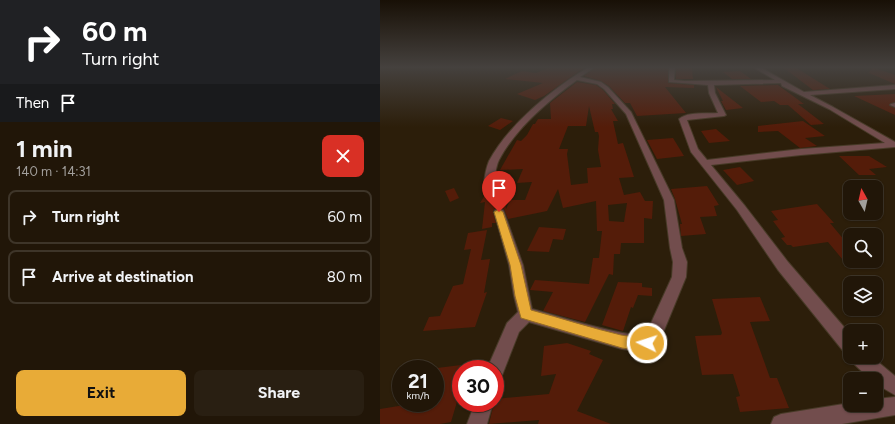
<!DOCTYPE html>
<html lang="en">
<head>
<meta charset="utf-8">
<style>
	:root { --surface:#211608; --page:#291f12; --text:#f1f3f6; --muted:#a29f9c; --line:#3e3529; --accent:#e8ab37 }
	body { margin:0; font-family:Figtree,sans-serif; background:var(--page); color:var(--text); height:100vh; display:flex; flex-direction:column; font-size:15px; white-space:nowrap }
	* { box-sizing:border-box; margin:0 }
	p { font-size:13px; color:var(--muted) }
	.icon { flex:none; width:22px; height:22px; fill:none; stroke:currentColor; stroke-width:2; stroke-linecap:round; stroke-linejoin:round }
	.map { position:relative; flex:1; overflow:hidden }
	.drawer { display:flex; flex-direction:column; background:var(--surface); width:380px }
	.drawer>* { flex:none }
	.top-card { background:#202124; color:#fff; overflow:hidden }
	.needle { width:26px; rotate:352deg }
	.fabs { position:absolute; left:463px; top:180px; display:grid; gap:8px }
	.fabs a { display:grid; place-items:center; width:40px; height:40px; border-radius:8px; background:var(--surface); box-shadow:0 1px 3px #0004,0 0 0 1px var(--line); font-size:20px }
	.speed { position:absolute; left:12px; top:360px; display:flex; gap:8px; font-size:20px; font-weight:700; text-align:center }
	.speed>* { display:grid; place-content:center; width:52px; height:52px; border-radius:50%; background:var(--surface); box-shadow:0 1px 3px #0004,0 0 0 1px var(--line); line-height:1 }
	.speed small { font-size:10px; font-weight:400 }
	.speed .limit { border:6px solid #d22; background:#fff; color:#111 }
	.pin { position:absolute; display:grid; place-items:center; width:34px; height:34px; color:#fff; margin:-41px -17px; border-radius:50% 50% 50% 0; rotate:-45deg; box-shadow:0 0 4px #0007 }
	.pin .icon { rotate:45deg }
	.me { position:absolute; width:44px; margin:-22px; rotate:274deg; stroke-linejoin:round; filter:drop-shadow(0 0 3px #0008) }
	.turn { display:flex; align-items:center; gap:14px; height:84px; padding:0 16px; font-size:18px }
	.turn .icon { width:52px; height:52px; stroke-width:2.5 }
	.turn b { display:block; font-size:28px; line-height:34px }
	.then { display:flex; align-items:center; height:38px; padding:0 16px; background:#0003; gap:8px; font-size:15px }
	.round { display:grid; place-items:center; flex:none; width:42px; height:42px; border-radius:8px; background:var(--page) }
	.headline { display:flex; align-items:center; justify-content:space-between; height:68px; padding:0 16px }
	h1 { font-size:24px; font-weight:700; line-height:30px }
	.primary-button { display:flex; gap:8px; margin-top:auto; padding:8px 16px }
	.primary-button a { flex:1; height:46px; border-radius:8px; background:var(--accent); color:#111; font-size:16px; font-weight:700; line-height:46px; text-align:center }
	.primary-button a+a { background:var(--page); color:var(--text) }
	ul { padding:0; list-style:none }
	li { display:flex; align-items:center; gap:12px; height:54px; margin:0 8px 6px; padding:0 8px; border:2px solid var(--line); border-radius:8px }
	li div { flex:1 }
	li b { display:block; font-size:15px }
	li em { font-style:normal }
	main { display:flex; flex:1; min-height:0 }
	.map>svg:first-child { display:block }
</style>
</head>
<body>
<main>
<section class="drawer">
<div class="top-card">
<div class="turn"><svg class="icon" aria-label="right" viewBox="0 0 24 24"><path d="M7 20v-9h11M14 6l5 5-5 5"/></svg><div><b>60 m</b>Turn right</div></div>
<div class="then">Then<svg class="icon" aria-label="arrive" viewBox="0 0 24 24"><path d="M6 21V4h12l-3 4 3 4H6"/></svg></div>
</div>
<div class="headline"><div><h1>1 min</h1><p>140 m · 14:31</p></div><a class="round" style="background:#d93025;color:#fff"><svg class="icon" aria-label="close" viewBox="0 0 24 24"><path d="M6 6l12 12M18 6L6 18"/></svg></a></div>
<ul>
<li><svg class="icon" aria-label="right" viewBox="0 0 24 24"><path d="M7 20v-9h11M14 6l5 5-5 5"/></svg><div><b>Turn right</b></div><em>60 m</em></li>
<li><svg class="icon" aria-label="arrive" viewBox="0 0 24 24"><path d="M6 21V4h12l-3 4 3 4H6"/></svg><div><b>Arrive at destination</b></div><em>80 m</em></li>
</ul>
<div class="primary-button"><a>Exit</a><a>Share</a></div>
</section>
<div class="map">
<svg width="515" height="424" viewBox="0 0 515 424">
	<rect width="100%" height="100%" fill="#2c1e0a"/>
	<g fill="#541c09" fill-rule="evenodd">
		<polygon points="177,67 205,67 164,96 155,100 137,94 163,83 125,79 142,71 156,73 168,68"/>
		<polygon points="216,67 288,67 288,83 314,85 314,88 285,87 306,113 257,116 250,103 245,103 229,86 221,81 204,76"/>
		<polygon points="296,67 312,68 313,79 296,79"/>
		<polygon points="415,67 450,89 433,90 404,68"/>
		<polygon points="492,67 515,75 515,84 489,73"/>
		<polygon points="360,71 371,79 352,79 343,72"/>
		<path d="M197 82 216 85 223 90 235 104H232L233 109H231L238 121H233L238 144 243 143 254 177 239 178 244 195 260 192 265 201H273L272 219 264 218V243H241L240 254H234L233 275 229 274 205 322 163 311 173 292 150 290 155 280 209 284 213 258H219L222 231H217L216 201 183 208 178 189 167 211 128 219 124 209 122 208 125 202 126 209 130 200H145L152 182 137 183 143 169 120 170 137 140 141 141 147 135 153 124H155L158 119H171L170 103ZM209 106 215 132H218L219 136 218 150 221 167 207 168 208 183 191 185 187 154 188 149H179L188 126H206ZM247 203 244 222 229 221 228 205Z"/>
		<polygon points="398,85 424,104 418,104 444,124 431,125 408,105 400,105 394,101 381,102 360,86"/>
		<polygon points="336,87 363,108 346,110 341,101 343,101"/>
		<polygon points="515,94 515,102 509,105 515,108 515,115 474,96"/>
		<polygon points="121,118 133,121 120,130 108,126"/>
		<polygon points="423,121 445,136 425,138 437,146 420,148 398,131 378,132 378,126"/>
		<polygon points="336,129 350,141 329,143 321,131"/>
		<polygon points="293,138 304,156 277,159 267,140"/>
		<polygon points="459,156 489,156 507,167 489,169 496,175 479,175"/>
		<polygon points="360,167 374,181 357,185 343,170"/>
		<polygon points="107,186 110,186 118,208 115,208 113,211 116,223 112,223 112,227 102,229 105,202 100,203 107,192"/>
		<polygon points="327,186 339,205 334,206 337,216 320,217 326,234 301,236 300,224 302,224 295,199 291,189"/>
		<polygon points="74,188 79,198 70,202 65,191"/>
		<polygon points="437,204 454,223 450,223 470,247 470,259 463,260 448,242 413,247 411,245 407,245 401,238 405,237 393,221 398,220 391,211"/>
		<polygon points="159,227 186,229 183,240 173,239 169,252 147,251"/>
		<polygon points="107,230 101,260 110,259 104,293 107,292 95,327 43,331 49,317 60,316 73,286 83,284 91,249 84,250 88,233"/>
		<polygon points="238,282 262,283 262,287 272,288 272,296 258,295 253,308 251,307 243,331 222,325"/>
		<polygon points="380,297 390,321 370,322 390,378 397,378 409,408 360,412 356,397 360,396 353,374 322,375 315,336 341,335 342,333 332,299"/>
		<polygon points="187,343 211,351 209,354 223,360 197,411 231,424 158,424 159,420 109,424 115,399 169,394 176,374 161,376 164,346"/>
		<polygon points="81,365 81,388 71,422 60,424 0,424 0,409 31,404 31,406 55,403 55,373 57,368"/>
	</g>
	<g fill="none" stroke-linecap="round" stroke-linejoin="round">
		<g stroke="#473a27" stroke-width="2">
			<g id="minor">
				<path d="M209 67H215L200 77 221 82 228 87 251 112 294 200 302 248 307 262 306 277 278 345 262 352 242 349 149 322 139 332 121 378 115 381V369H107L127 323 138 312 134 296 129 265 114 212 115 210H123L124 212 143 265 152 309C172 314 252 340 266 334L292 277 293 262 290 248 284 200 246 114 224 89 217 84 197 80C168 101 136 128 119 160 115 168 116 177 112 184L109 185 104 182C105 175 106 168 109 161 129 124 173 88 209 67Z"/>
				<path d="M289 67H295L294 80 305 81 395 80 373 67H380L424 92 515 85V89L430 95 453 107 515 142V147L421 155 331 165 365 206 408 262 470 334V354L464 352 398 270 357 210 311 152 299 119C308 111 327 114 338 113L329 93 328 85 289 82ZM401 83 402 86 449 109 505 143 421 149 327 160 318 149 307 120 344 116 346 115 335 93 334 85Z"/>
				<polygon points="515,103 515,107 510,105 511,104"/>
				<polygon points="471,357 492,357 515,376 515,395 496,384 496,379 490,379 473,363"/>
				<polygon points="515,397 515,415 462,424 391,424 394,417 401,414 470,403 470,405 496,405 496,399"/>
				<polygon points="95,403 113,403 107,424 87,424"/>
			</g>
		</g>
		<use href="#minor" fill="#724d4d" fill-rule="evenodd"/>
	</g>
	<linearGradient id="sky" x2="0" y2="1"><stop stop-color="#181006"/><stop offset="0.53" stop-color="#45413e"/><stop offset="1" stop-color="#45413e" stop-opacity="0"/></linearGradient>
	<rect width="515" height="127" fill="url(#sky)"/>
	<path fill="#e8ab37" stroke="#976f24" d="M119 209 123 212 141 265 151 310C181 318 211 328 241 335 251 337 265 336 272 339L274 343 272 348 262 351 242 348 141 318 135 296 130 265 114 212Z"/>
</svg>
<div class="fabs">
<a><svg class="needle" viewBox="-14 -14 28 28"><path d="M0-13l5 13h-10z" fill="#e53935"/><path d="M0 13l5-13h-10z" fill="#a29f9c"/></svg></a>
<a><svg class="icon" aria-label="search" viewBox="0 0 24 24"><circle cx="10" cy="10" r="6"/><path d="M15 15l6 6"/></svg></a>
<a><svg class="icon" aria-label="layers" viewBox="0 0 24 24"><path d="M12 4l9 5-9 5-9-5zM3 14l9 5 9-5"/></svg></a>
<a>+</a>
<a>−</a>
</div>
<div class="speed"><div>21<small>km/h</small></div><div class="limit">30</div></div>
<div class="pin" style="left:119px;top:212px;background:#d93025"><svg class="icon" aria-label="arrive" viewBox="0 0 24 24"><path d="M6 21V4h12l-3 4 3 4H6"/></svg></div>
<svg class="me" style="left:267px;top:343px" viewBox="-20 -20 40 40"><circle r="17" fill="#e8ab37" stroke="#fff" stroke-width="3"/><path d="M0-11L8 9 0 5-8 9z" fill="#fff"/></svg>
</div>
</main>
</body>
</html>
